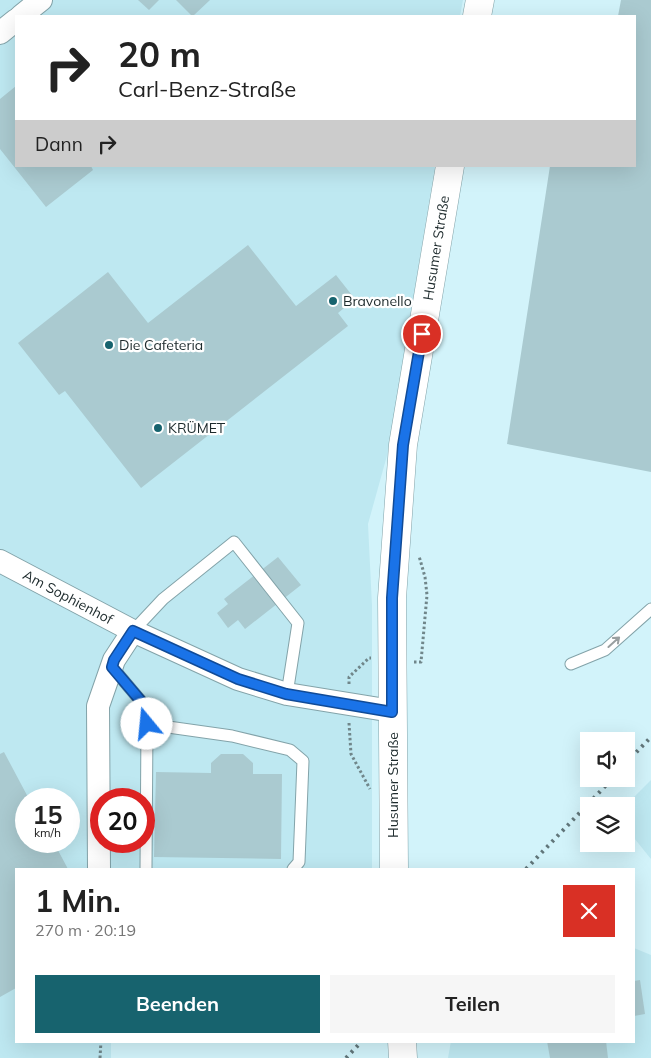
<!DOCTYPE html>
<html lang="de">
<head>
<meta charset="utf-8">
<style>
	:root { --surface:#fff; --page:#f6f6f6; --text:#222; --muted:#767676; --accent:#17636e }
	body { margin:0; font-family:Mulish,sans-serif; background:var(--page); color:var(--text); height:100vh; display:flex; flex-direction:column; font-size:19px; white-space:nowrap }
	* { box-sizing:border-box; margin:0 }
	p { font-size:16px; color:var(--muted) }
	.icon { flex:none; width:28px; height:28px; fill:none; stroke:currentColor; stroke-width:2; stroke-linecap:round; stroke-linejoin:round }
	.map { position:relative; flex:1; overflow:hidden }
	.drawer { position:absolute; left:15px; top:868px; width:620px; height:175px; display:flex; flex-direction:column; background:var(--surface); border-radius:0px; box-shadow:0 5px 20px #0002 }
	.drawer>* { flex:none }
	.guide { position:absolute; left:15px; top:15px; width:621px; height:152px; border-radius:0px; box-shadow:0 5px 20px #0002; background:#fff; color:var(--text); overflow:hidden }
	.buttons { position:absolute; left:580px; top:732px; display:grid; gap:10px }
	.buttons a { display:grid; place-items:center; width:55px; height:55px; border-radius:0px; background:var(--surface); box-shadow:0 5px 20px #0002; font-size:25px }
	.speed { position:absolute; left:15px; top:788px; display:flex; gap:10px; font-size:25px; font-weight:700; text-align:center }
	.speed>* { display:grid; place-content:center; width:65px; height:65px; border-radius:50%; background:var(--surface); box-shadow:0 5px 20px #0002; line-height:1 }
	.speed small { font-size:12px; font-weight:400 }
	.speed .limit { border:8px solid #d22; background:#fff; color:#111 }
	.pin { position:absolute; display:grid; place-items:center; width:42px; height:42px; color:#fff; margin:-21px; border:2px solid #fff; border-radius:50%; box-shadow:0 1px 5px #0007 }
	.me { position:absolute; width:55px; margin:-28px; rotate:343deg; stroke-linejoin:round; filter:drop-shadow(0 0 4px #0008) }
	.turn { display:flex; align-items:center; gap:18px; height:105px; padding:0 20px; font-size:22px }
	.turn .icon { width:65px; height:65px; stroke-width:2.5 }
	.turn b { display:block; font-size:35px; line-height:42px }
	.then { display:flex; align-items:center; height:48px; padding:0 20px; background:#0003; gap:10px; font-size:19px }
	.round { display:grid; place-items:center; flex:none; width:52px; height:52px; border-radius:0px; background:var(--page) }
	.head { display:flex; align-items:center; justify-content:space-between; height:85px; padding:0 20px }
	h1 { font-size:30px; font-weight:700; line-height:38px }
	.cta { display:flex; gap:10px; margin-top:auto; padding:10px 20px }
	.cta a { flex:1; height:58px; border-radius:0px; background:var(--accent); color:#fff; font-size:20px; font-weight:700; line-height:58px; text-align:center }
	.cta a+a { background:var(--page); color:var(--text) }
	.map>svg:first-child { display:block }
</style>
</head>
<body>
<div class="map">
<svg width="651" height="1058" viewBox="0 0 651 1058">
	<rect width="100%" height="100%" fill="#d2f3fa"/>
	<g fill="#bee8f1" fill-rule="evenodd">
		<path d="M0 0H463L460 16H16V166H435L388 452 368 524 372 606V869H16V1041H111V1058H0ZM26 799H69V841H26ZM101 799H144V841H101Z"/>
		<polygon points="651,780 651,859 626,828 626,806 625,806"/>
		<polygon points="634,948 651,955 651,1058 448,1058 451,1041 634,1041"/>
	</g>
	<g fill="#aacad0">
		<polygon points="138,0 159,0 149,10"/>
		<polygon points="176,0 210,0 193,16 192,16"/>
		<polygon points="621,0 651,0 651,472 507,444 550,166 635,166 635,16 618,16"/>
		<polygon points="16,86 16,166 91,166 93,170 46,207 0,149 0,99"/>
		<polygon points="248,245 296,306 336,275 355,299 338,313 348,326 141,488 65,391 59,395 18,343 108,272 148,323"/>
		<polygon points="278,557 301,585 245,629 238,620 228,628 217,613 228,604 224,599"/>
		<polygon points="4,752 29,799 26,799 26,841 53,841 68,869 16,869 16,988 0,997 0,754"/>
		<polygon points="221,754 243,754 253,763 253,774 282,774 281,859 154,857 156,772 211,773 211,763"/>
		<polygon points="640,980 645,1014 634,1016 634,981"/>
		<polygon points="547,1041 606,1041 608,1058 550,1058"/>
	</g>
	<g fill="none" stroke-linecap="round" stroke-linejoin="round">
		<g stroke="#83a3a9" stroke-width="13">
			<g id="service">
				<polyline points="133,631 163,599 234,542 298,623 287,694"/>
				<polyline points="571,664 605,650 651,609"/>
				<polyline points="112,667 140,700 147,724 146,869"/>
				<polyline points="147,724 232,736 290,750 303,761 299,862 293,869"/>
			</g>
		</g>
		<g stroke="#83a3a9" stroke-width="24">
			<g id="minor">
				<polyline points="21,16 41,0"/>
				<polyline points="0,33 16,20"/>
				<polyline points="0,561 133,631 238,679 287,694 392,711"/>
				<polyline points="99,869 98,706 114,660 133,631"/>
			</g>
		</g>
		<g stroke="#83a3a9" stroke-width="29">
			<g id="secondary">
				<polyline points="477,16 480,0"/>
				<polyline points="394,869 392,598 403,445 450,166"/>
				<polyline points="402,1041 403,1058"/>
			</g>
		</g>
		<g stroke="#70868a" stroke-width="3" stroke-dasharray="2.5 2.5" stroke-linecap="butt">
			<polyline points="414,662 421,662 427,595 425,577 419,556"/>
			<polyline points="349,684 349,677 369,658 371,658"/>
			<polyline points="349,723 351,754 370,789"/>
			<polyline points="100,1058 101,1041"/>
		</g>
		<use href="#service" stroke="#fff" stroke-width="11"/>
		<use href="#minor" stroke="#fff" stroke-width="22"/>
		<use href="#secondary" stroke="#fff" stroke-width="28"/>
		<g stroke="#61767a" stroke-width="4" stroke-dasharray="2.5 5" stroke-linecap="butt">
			<polyline points="626,763 651,737"/>
			<polyline points="526,869 612,779"/>
			<polyline points="346,1058 362,1041"/>
		</g>
	</g>
	<defs><path id="oneway-shaft" d="M-6 0H5M1.5-3L5.5 0L1.5 3" fill="none" stroke-width="1.6" stroke-linecap="round" stroke-linejoin="round" transform="scale(1.25)"/></defs>
	<use stroke="#999fa0" href="#oneway-shaft" transform="translate(614 642) rotate(-42)"/>
	<g fill="none" stroke-linecap="round" stroke-linejoin="round">
		<g stroke="#114b97" stroke-width="12">
			<polyline id="route" points="147,724 140,700 112,667 114,660 133,631 238,679 286,694 392,712 392,598 403,445 422,334"/>
		</g>
		<use href="#route" stroke="#1a73e8" stroke-width="9"/>
	</g>
	<g fill="#17636e" stroke="#fff" stroke-width="2">
		<circle cx="333" cy="301" r="5"/>
		<circle cx="109" cy="345" r="5"/>
		<circle cx="158" cy="428" r="5"/>
	</g>
	<g text-anchor="middle" dominant-baseline="central" stroke-width="4.5" stroke-linejoin="round" paint-order="stroke">
		<g font-size="14" fill="#1d2a2c" stroke="#fff">
			<text transform="translate(436 248) rotate(-81)">Husumer Straße</text>
			<text transform="translate(68 597) rotate(28)">Am Sophienhof</text>
			<text transform="translate(393 785) rotate(-90)">Husumer Straße</text>
		</g>
		<g font-size="14" fill="#1d2a2c" stroke="#fff" text-anchor="start">
			<text x="343" y="301">Bravonello</text>
			<text x="119" y="345">Die Cafeteria</text>
			<text x="168" y="428">KRÜMET</text>
		</g>
	</g>
</svg>
<div class="buttons">
<a><svg class="icon" aria-label="sound" viewBox="0 0 24 24"><path d="M4 9h4l5-4v14l-5-4H4zM17 9q2 3 0 6"/></svg></a>
<a><svg class="icon" aria-label="layers" viewBox="0 0 24 24"><path d="M12 4l9 5-9 5-9-5zM3 14l9 5 9-5"/></svg></a>
</div>
<div class="speed"><div>15<small>km/h</small></div><div class="limit">20</div></div>
<div class="pin" style="left:422px;top:334px;background:#d93025"><svg class="icon" aria-label="arrive" viewBox="0 0 24 24"><path d="M6 21V4h12l-3 4 3 4H6"/></svg></div>
<svg class="me" style="left:147px;top:724px" viewBox="-20 -20 40 40"><circle r="19" fill="#fff"/><path d="M0-13L10 11 0 6-10 11z" fill="#1a73e8"/></svg>
<div class="guide">
<div class="turn"><svg class="icon" aria-label="right" viewBox="0 0 24 24"><path d="M7 20v-9h11M14 6l5 5-5 5"/></svg><div><b>20 m</b>Carl-Benz-Straße</div></div>
<div class="then">Dann<svg class="icon" aria-label="right" viewBox="0 0 24 24"><path d="M7 20v-9h11M14 6l5 5-5 5"/></svg></div>
</div>
<section class="drawer">
<div class="head"><div><h1>1 Min.</h1><p>270 m · 20:19</p></div><a class="round" style="background:#d93025;color:#fff"><svg class="icon" aria-label="close" viewBox="0 0 24 24"><path d="M6 6l12 12M18 6L6 18"/></svg></a></div>
<div class="cta"><a>Beenden</a><a>Teilen</a></div>
</section>
</div>
</body>
</html>
